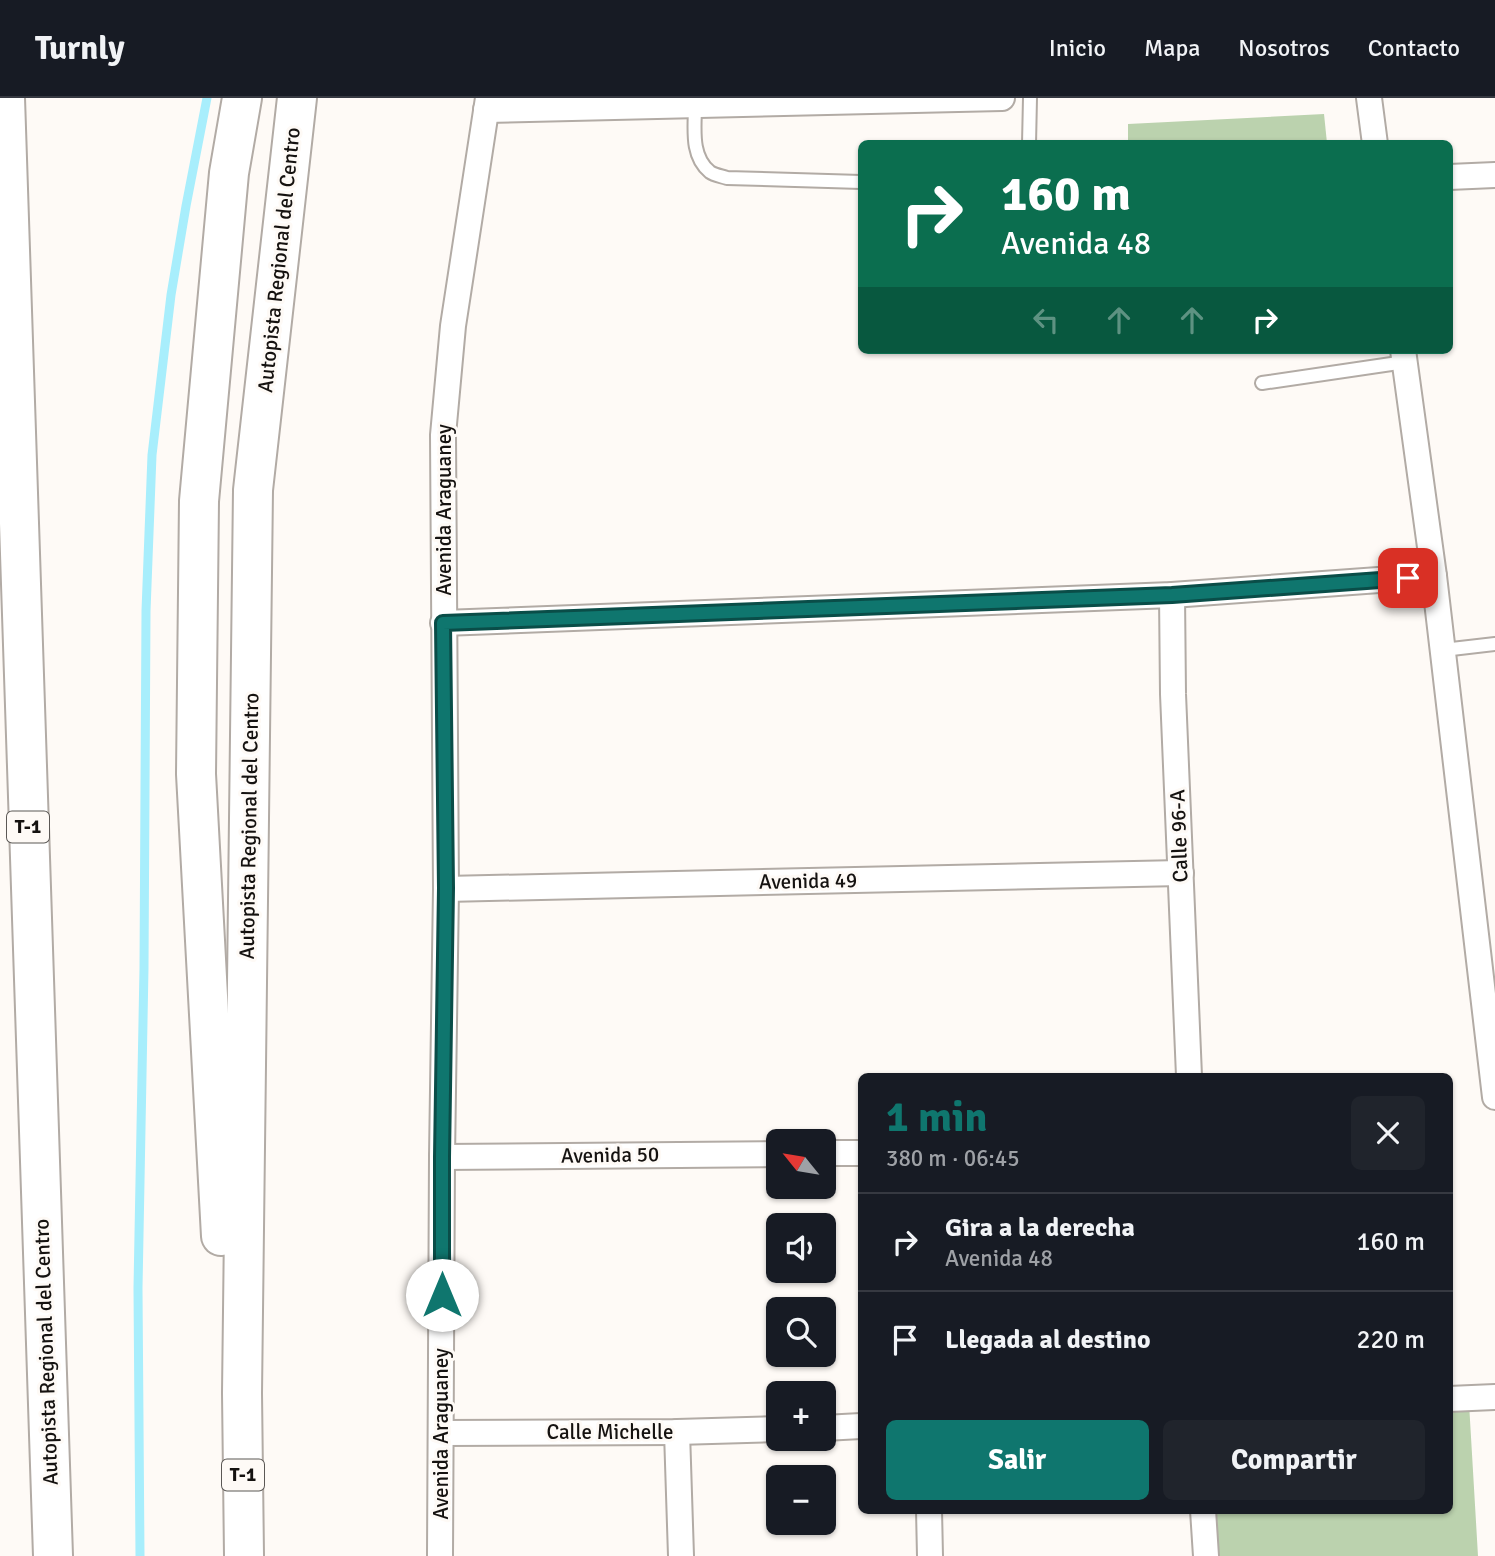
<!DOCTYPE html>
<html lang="es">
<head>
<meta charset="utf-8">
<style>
	:root { --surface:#171b24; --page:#20242c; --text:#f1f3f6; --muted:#9ea1a6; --line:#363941; --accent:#0f766e }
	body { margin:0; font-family:Signika,sans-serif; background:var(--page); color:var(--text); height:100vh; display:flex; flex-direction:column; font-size:26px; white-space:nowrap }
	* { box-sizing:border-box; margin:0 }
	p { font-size:23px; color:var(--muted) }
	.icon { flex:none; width:38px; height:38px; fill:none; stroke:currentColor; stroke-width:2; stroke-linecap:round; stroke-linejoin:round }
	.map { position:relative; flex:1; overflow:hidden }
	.side { position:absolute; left:858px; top:975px; width:595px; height:441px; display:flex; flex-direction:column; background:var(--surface); border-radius:10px; box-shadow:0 2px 5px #0004 }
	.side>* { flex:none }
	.top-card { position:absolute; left:858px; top:42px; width:595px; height:214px; border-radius:10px; box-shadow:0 2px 5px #0004; background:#0b6e4f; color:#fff; overflow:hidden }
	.needle { width:46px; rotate:300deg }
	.fabs { position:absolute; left:766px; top:1031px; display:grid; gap:14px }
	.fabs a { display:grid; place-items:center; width:70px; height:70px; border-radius:10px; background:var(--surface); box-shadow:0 2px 5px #0004; font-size:35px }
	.pin { position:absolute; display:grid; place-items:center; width:60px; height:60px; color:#fff; margin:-30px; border-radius:14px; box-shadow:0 4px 10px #0006 }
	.me { position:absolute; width:77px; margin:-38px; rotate:0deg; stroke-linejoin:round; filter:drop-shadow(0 0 5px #0008) }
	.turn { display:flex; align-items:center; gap:24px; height:147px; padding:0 28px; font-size:32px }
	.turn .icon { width:91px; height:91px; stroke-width:2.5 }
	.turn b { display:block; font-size:49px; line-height:60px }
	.lanes { display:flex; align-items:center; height:66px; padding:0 28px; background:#0003; justify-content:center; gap:35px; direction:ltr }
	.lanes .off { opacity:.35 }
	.round { display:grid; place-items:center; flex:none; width:74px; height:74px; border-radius:10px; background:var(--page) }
	.headline { display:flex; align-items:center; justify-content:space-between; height:119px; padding:0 28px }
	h1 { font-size:42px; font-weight:800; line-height:52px; color:var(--accent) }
	.button { display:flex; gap:14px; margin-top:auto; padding:14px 28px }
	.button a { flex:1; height:80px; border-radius:10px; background:var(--accent); color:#fff; font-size:28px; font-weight:800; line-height:80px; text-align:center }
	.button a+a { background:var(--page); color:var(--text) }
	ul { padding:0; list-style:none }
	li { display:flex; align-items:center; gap:21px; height:98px; padding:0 28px; border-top:2px solid var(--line) }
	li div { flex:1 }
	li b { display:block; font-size:26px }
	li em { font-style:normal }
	header { display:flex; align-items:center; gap:42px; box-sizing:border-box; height:98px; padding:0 35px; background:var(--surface); border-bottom:2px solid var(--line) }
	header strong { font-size:33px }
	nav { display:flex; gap:38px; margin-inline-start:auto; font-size:24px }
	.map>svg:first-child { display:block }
</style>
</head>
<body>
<header>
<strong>Turnly</strong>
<nav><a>Inicio</a><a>Mapa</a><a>Nosotros</a><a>Contacto</a></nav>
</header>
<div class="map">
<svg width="1495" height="1458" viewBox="0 0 1495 1458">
	<rect width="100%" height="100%" fill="#fefaf6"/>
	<g fill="#bbd2ae">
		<polygon points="1324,16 1327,45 1128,45 1128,26"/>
		<polygon points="1469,1305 1478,1458 1212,1458 1210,1412 1449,1412 1449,1306"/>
	</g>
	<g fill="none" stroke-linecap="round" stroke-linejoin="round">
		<polyline stroke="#a8eefc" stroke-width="9" points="140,1458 138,1190 144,870 146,513 152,357 171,197 186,108 207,0"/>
		<g stroke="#b2aba5" stroke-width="16">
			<g id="lane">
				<path d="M695 7C695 29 690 58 710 74 714 77 721 78 727 80L861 84"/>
				<polyline points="1029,46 1030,0"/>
				<polyline points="1262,285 1405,264"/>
				<polyline points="1443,552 1495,546"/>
			</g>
		</g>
		<g stroke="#b2aba5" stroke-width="28">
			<g id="street">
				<polyline points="1369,0 1375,46"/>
				<polyline points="486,12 1002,0"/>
				<polyline points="1449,79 1495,77"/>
				<polyline points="1403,252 1434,478 1495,999"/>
				<polyline points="1172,497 1173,596 1189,978"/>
				<polyline points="443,525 1172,497 1434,478"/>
				<polyline points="446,791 1181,775"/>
				<polyline points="824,1055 861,1055"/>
				<polyline points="442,1059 779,1056"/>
				<polyline points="1449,1301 1495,1299"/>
				<polyline points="824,1330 861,1328"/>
				<polyline points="677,1334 681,1458"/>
				<polyline points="442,1335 677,1334 779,1331"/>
				<polyline points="929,1412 930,1458"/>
				<polyline points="1203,1412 1206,1458"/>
				<polyline points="440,1458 442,1059 446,791 443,337 453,228 488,0"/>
			</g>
		</g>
		<g stroke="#b2aba5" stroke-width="42">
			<g id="highway">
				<polyline points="5,0 53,1458"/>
				<polyline points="221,1138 196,676 199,403 229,75 242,0"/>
				<polyline points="244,1458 242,1295 253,392 297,0"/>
			</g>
		</g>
		<use href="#lane" stroke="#fff" stroke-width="12"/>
		<use href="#street" stroke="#fff" stroke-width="24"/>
		<use href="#highway" stroke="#fff" stroke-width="38"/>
	</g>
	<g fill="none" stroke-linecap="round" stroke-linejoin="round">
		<g stroke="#0a4d48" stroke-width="18">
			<polyline id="route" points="442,1197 442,1059 446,790 443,525 1172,497 1408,480"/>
		</g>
		<use href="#route" stroke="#0f766e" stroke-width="12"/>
	</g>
	<g text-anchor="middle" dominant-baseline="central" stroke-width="6" stroke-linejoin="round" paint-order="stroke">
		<g fill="#fefaf6" stroke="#5b5855" stroke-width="2">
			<rect x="7" y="713.5" width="42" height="31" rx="5"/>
			<rect x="222" y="1361.5" width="42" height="31" rx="5"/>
		</g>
		<g font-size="19" font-weight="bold" fill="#151210">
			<text x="28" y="729">T-1</text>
			<text x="243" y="1377">T-1</text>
		</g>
		<g font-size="21" fill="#151210" stroke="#fefaf6">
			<text transform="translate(279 162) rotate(-84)">Autopista Regional del Centro</text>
			<text transform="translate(444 412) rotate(-90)">Avenida Araguaney</text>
			<text transform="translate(249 728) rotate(-89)">Autopista Regional del Centro</text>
			<text transform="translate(1179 738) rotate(-92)">Calle 96-A</text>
			<text transform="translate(808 783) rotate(-1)">Avenida 49</text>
			<text transform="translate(610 1057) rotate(-1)">Avenida 50</text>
			<text transform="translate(46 1254) rotate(-92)">Autopista Regional del Centro</text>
			<text x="610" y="1334">Calle Michelle</text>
			<text transform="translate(441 1336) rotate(-90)">Avenida Araguaney</text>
		</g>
	</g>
</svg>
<div class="fabs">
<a><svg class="needle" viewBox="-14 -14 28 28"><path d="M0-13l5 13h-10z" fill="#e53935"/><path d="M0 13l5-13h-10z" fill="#9ea1a6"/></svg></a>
<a><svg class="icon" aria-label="sound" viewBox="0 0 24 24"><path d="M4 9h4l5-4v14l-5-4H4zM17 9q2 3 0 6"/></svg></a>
<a><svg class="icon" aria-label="search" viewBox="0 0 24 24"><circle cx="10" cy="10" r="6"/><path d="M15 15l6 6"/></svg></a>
<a>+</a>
<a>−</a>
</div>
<div class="pin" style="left:1408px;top:480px;background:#d93025"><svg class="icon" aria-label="arrive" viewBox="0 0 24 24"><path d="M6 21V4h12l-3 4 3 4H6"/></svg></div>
<svg class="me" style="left:442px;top:1197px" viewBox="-20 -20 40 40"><circle r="19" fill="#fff"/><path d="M0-13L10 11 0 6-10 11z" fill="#0f766e"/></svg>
<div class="top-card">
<div class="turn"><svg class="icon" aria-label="right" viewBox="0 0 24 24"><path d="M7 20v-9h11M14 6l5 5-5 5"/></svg><div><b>160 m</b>Avenida 48</div></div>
<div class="lanes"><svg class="icon off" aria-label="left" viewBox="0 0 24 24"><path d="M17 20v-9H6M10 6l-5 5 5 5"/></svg><svg class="icon off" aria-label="ahead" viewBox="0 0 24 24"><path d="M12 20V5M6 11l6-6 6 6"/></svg><svg class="icon off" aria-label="ahead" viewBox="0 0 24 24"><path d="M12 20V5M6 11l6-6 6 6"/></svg><svg class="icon" aria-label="right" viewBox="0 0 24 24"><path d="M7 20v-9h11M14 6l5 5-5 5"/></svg></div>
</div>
<section class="side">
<div class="headline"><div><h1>1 min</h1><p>380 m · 06:45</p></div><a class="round"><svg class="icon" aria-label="close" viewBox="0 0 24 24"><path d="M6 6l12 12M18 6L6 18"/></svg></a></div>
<ul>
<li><svg class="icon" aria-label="right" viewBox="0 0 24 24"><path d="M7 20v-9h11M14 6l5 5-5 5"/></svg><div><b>Gira a la derecha</b><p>Avenida 48</p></div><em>160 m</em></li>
<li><svg class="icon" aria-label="arrive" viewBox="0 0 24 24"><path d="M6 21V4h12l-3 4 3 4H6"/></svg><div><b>Llegada al destino</b></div><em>220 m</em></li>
</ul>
<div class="button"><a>Salir</a><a>Compartir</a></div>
</section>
</div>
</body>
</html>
